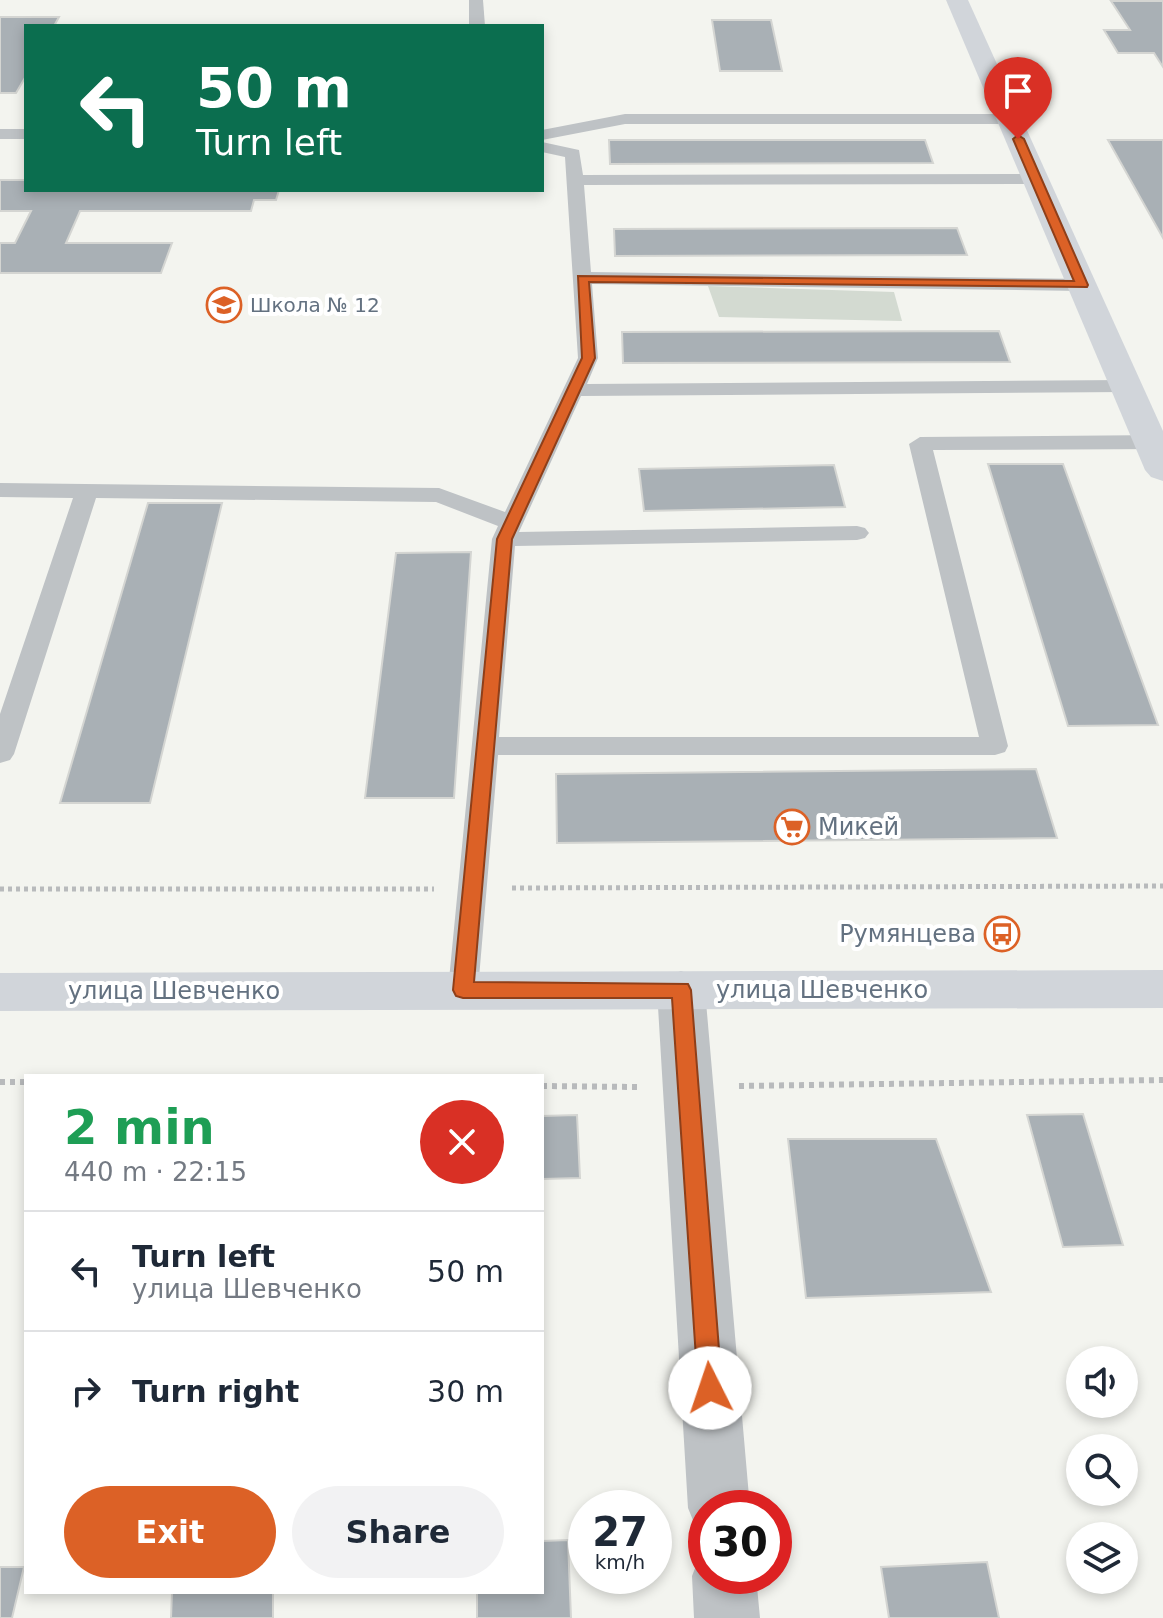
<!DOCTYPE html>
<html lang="en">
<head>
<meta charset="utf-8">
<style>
	:root { --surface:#fff; --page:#f2f2f3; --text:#1f2937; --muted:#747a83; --line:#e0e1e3; --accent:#dc6126 }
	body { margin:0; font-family:"DejaVu Sans",sans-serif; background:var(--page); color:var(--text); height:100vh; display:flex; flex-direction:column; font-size:30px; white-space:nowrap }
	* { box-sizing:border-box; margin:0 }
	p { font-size:26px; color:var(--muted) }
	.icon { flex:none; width:44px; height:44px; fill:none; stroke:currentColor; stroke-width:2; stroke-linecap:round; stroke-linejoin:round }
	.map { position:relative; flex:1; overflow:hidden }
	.panel { position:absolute; left:24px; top:1074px; width:520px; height:520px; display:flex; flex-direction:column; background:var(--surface); border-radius:0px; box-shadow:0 4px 12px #0003 }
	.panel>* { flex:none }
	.top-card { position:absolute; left:24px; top:24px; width:520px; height:168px; border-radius:0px; box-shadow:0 4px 12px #0003; background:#0b6e4f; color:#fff; overflow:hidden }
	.tools { position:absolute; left:1066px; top:1346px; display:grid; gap:16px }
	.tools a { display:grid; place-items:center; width:72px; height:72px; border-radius:50%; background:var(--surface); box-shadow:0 4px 12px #0003; font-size:40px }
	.speed { position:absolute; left:568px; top:1490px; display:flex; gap:16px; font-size:40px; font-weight:700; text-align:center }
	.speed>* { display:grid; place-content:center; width:104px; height:104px; border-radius:50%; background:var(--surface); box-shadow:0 4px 12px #0003; line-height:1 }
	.speed small { font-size:20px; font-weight:400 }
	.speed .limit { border:12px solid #d22; background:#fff; color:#111 }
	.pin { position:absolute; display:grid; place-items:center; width:68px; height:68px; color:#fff; margin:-82px -34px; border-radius:50% 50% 50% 0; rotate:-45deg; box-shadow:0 0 8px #0007 }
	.pin .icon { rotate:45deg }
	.me { position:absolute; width:88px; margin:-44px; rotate:356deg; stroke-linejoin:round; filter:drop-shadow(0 0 6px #0008) }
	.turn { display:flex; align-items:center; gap:28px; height:168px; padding:0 40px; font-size:36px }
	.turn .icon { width:104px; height:104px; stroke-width:2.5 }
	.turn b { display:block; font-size:56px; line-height:68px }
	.round { display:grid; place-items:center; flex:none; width:84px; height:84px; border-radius:42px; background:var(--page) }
	.overview { display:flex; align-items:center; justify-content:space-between; height:136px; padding:0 40px }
	h1 { font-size:48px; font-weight:700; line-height:60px; color:#1e9e55 }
	.cta { display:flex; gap:16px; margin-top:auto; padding:16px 40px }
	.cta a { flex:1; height:92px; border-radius:48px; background:var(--accent); color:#fff; font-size:32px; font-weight:700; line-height:92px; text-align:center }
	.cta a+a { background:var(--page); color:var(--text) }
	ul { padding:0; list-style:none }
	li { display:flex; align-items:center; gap:24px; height:120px; padding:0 40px; border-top:2px solid var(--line) }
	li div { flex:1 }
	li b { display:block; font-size:30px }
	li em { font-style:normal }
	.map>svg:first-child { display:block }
</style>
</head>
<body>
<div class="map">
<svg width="1163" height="1618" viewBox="0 0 1163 1618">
	<rect width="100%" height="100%" fill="#f3f4ef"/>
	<polygon fill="#d3dad1" points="708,286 894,292 902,321 719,317"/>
	<g fill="#a9b0b5" stroke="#d4d5d2" stroke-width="2">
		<polygon points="1111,1 1163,1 1163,67 1154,53 1118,53 1104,30 1130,30"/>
		<polygon points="0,17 59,17 54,26 26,26 26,76 16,93 0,93"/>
		<polygon points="712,20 771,20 782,71 720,71"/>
		<polygon points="609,140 925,140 933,163 610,164"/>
		<polygon points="1108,140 1163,140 1163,238"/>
		<polygon points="0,180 26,180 26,190 279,190 276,200 254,200 251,211 80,211 66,243 172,243 161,273 0,273 0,243 15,243 31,211 0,211"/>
		<polygon points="957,228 967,255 615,256 614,229"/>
		<polygon points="999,331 1010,362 623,363 622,332"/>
		<polygon points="988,464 1063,464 1158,725 1068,726"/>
		<polygon points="834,465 845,507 644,511 639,469"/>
		<polygon points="148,503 222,503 150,803 60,803"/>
		<polygon points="471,552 454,798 365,798 396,553"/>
		<polygon points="1036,769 1057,838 557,843 556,774"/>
		<polygon points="1083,1114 1123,1245 1063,1247 1027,1115"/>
		<polygon points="577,1115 580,1178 542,1179 542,1116"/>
		<polygon points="788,1139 936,1139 991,1292 806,1298"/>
		<polygon points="568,1540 571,1618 477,1618 477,1592 542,1592 542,1541"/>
		<polygon points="987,1562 999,1618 889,1618 881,1567"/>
		<polygon points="0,1567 24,1567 12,1618 0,1618"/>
		<polygon points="172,1592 273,1592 273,1618 171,1618"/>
	</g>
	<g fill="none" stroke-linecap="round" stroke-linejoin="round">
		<g stroke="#b8babc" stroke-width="5" stroke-dasharray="4 4" stroke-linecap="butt">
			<polyline points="512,888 1163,886"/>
			<polyline points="0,889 434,889"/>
		</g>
		<g stroke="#b8babc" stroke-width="6" stroke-dasharray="5 5" stroke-linecap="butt">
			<polyline points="0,1082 26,1082"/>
			<polyline points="542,1086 637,1087"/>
			<polyline points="739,1086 1163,1080"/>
		</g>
		<g fill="#bec2c5" fill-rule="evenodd">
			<polygon points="469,0 483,0 485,26 469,26"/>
			<polygon points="625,114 1009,114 1017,119 1009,124 625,124 542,140 542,130"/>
			<rect x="0" y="129" width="26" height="10"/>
			<polygon points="542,142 579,150 583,175 1036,174 1045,179 1036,184 584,185 591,272 1082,279 1092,285 1082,291 592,284 598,358 587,384 1126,380 1137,386 1126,392 581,396 519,532 857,526 865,528 869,533 865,538 857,540 515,546 499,737 979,737 909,444 920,437 1163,435 1163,449 933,450 1008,746 1005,752 995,755 498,755 478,990 474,998 463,1002 452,998 448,990 492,539 498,526 436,502 96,498 14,754 10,760 0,763 0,714 73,498 0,497 0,483 439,488 505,512 578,358 565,157 542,152"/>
		</g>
		<g fill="#bec2c5" fill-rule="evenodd">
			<polygon points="681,971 698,977 705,990 750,1508 706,1508 706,1533 697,1530 688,1508 657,990 664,977"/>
			<polygon points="706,1551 706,1576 756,1576 760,1618 694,1618 692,1576 701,1553"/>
		</g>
		<polygon fill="#d1d5da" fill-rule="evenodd" points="946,0 968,0 1163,431 1163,481 1151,477 1145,470"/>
		<polygon fill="#d1d5da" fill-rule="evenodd" points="1163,970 1163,1008 0,1011 0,973"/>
	</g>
	<polygon fill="#dc6126" stroke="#8f3f19" stroke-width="2" points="1018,135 1024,139 1088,285 1087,287 589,282 595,358 512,539 474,982 688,984 691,990 722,1388 719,1396 710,1399 701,1396 698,1388 672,998 463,998 456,996 453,990 497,539 582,358 578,276 1074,281 1013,139"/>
	<defs>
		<g id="school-ring" transform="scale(1.8)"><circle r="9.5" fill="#fff" stroke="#dc6126" stroke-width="1.5"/><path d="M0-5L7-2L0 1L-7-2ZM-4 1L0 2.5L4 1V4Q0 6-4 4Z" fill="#dc6126"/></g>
		<g id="supermarket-ring" transform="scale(1.8)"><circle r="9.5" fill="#fff" stroke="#dc6126" stroke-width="1.5"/><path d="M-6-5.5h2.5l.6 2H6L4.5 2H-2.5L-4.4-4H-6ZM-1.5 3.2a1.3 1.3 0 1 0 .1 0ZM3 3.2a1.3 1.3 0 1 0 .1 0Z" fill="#dc6126"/></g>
		<g id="bus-ring" transform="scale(1.8)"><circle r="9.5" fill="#fff" stroke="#dc6126" stroke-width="1.5"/><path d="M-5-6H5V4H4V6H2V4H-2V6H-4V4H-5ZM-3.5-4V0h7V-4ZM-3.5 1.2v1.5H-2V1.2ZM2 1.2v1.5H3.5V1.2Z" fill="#dc6126"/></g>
	</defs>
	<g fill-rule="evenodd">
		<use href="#school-ring" x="224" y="305"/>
		<use href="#supermarket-ring" x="792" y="827"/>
		<use href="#bus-ring" x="1002" y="934"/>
	</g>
	<g text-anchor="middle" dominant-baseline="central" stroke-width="8" stroke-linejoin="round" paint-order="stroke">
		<g font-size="20" fill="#637180" stroke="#fff" text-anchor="start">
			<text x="250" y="305">Школа № 12</text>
		</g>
		<g font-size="24" fill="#637180" stroke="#fff" text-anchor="start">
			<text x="818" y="827">Микей</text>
			<text x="976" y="934" text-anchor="end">Румянцева</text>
		</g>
		<g font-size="24" fill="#637180" stroke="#fff">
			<text x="822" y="990">улица Шевченко</text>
			<text x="174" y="991">улица Шевченко</text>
		</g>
	</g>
</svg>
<div class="tools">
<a><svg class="icon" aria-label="sound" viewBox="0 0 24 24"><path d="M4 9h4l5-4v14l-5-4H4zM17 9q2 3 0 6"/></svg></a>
<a><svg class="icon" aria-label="search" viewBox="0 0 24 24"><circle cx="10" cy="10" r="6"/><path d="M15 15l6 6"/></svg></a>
<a><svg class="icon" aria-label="layers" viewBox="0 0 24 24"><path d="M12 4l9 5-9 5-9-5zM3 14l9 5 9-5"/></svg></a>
</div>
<div class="speed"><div>27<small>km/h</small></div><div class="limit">30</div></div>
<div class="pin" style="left:1018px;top:139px;background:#d93025"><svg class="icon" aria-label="arrive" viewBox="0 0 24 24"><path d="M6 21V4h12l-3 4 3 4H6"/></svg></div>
<svg class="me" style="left:710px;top:1388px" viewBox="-20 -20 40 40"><circle r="19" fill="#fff"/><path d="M0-13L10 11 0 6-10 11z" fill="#dc6126"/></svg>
<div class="top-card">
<div class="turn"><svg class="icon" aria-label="left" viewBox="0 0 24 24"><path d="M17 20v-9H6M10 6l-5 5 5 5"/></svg><div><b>50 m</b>Turn left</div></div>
</div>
<section class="panel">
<div class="overview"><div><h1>2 min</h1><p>440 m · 22:15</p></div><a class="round" style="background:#d93025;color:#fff"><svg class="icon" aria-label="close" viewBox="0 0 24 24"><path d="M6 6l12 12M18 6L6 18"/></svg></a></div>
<ul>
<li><svg class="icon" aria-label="left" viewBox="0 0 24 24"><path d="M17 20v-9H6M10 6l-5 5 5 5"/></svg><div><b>Turn left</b><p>улица Шевченко</p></div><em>50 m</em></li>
<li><svg class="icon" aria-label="right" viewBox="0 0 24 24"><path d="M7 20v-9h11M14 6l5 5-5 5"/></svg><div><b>Turn right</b></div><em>30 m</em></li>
</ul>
<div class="cta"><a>Exit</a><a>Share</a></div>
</section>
</div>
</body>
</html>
